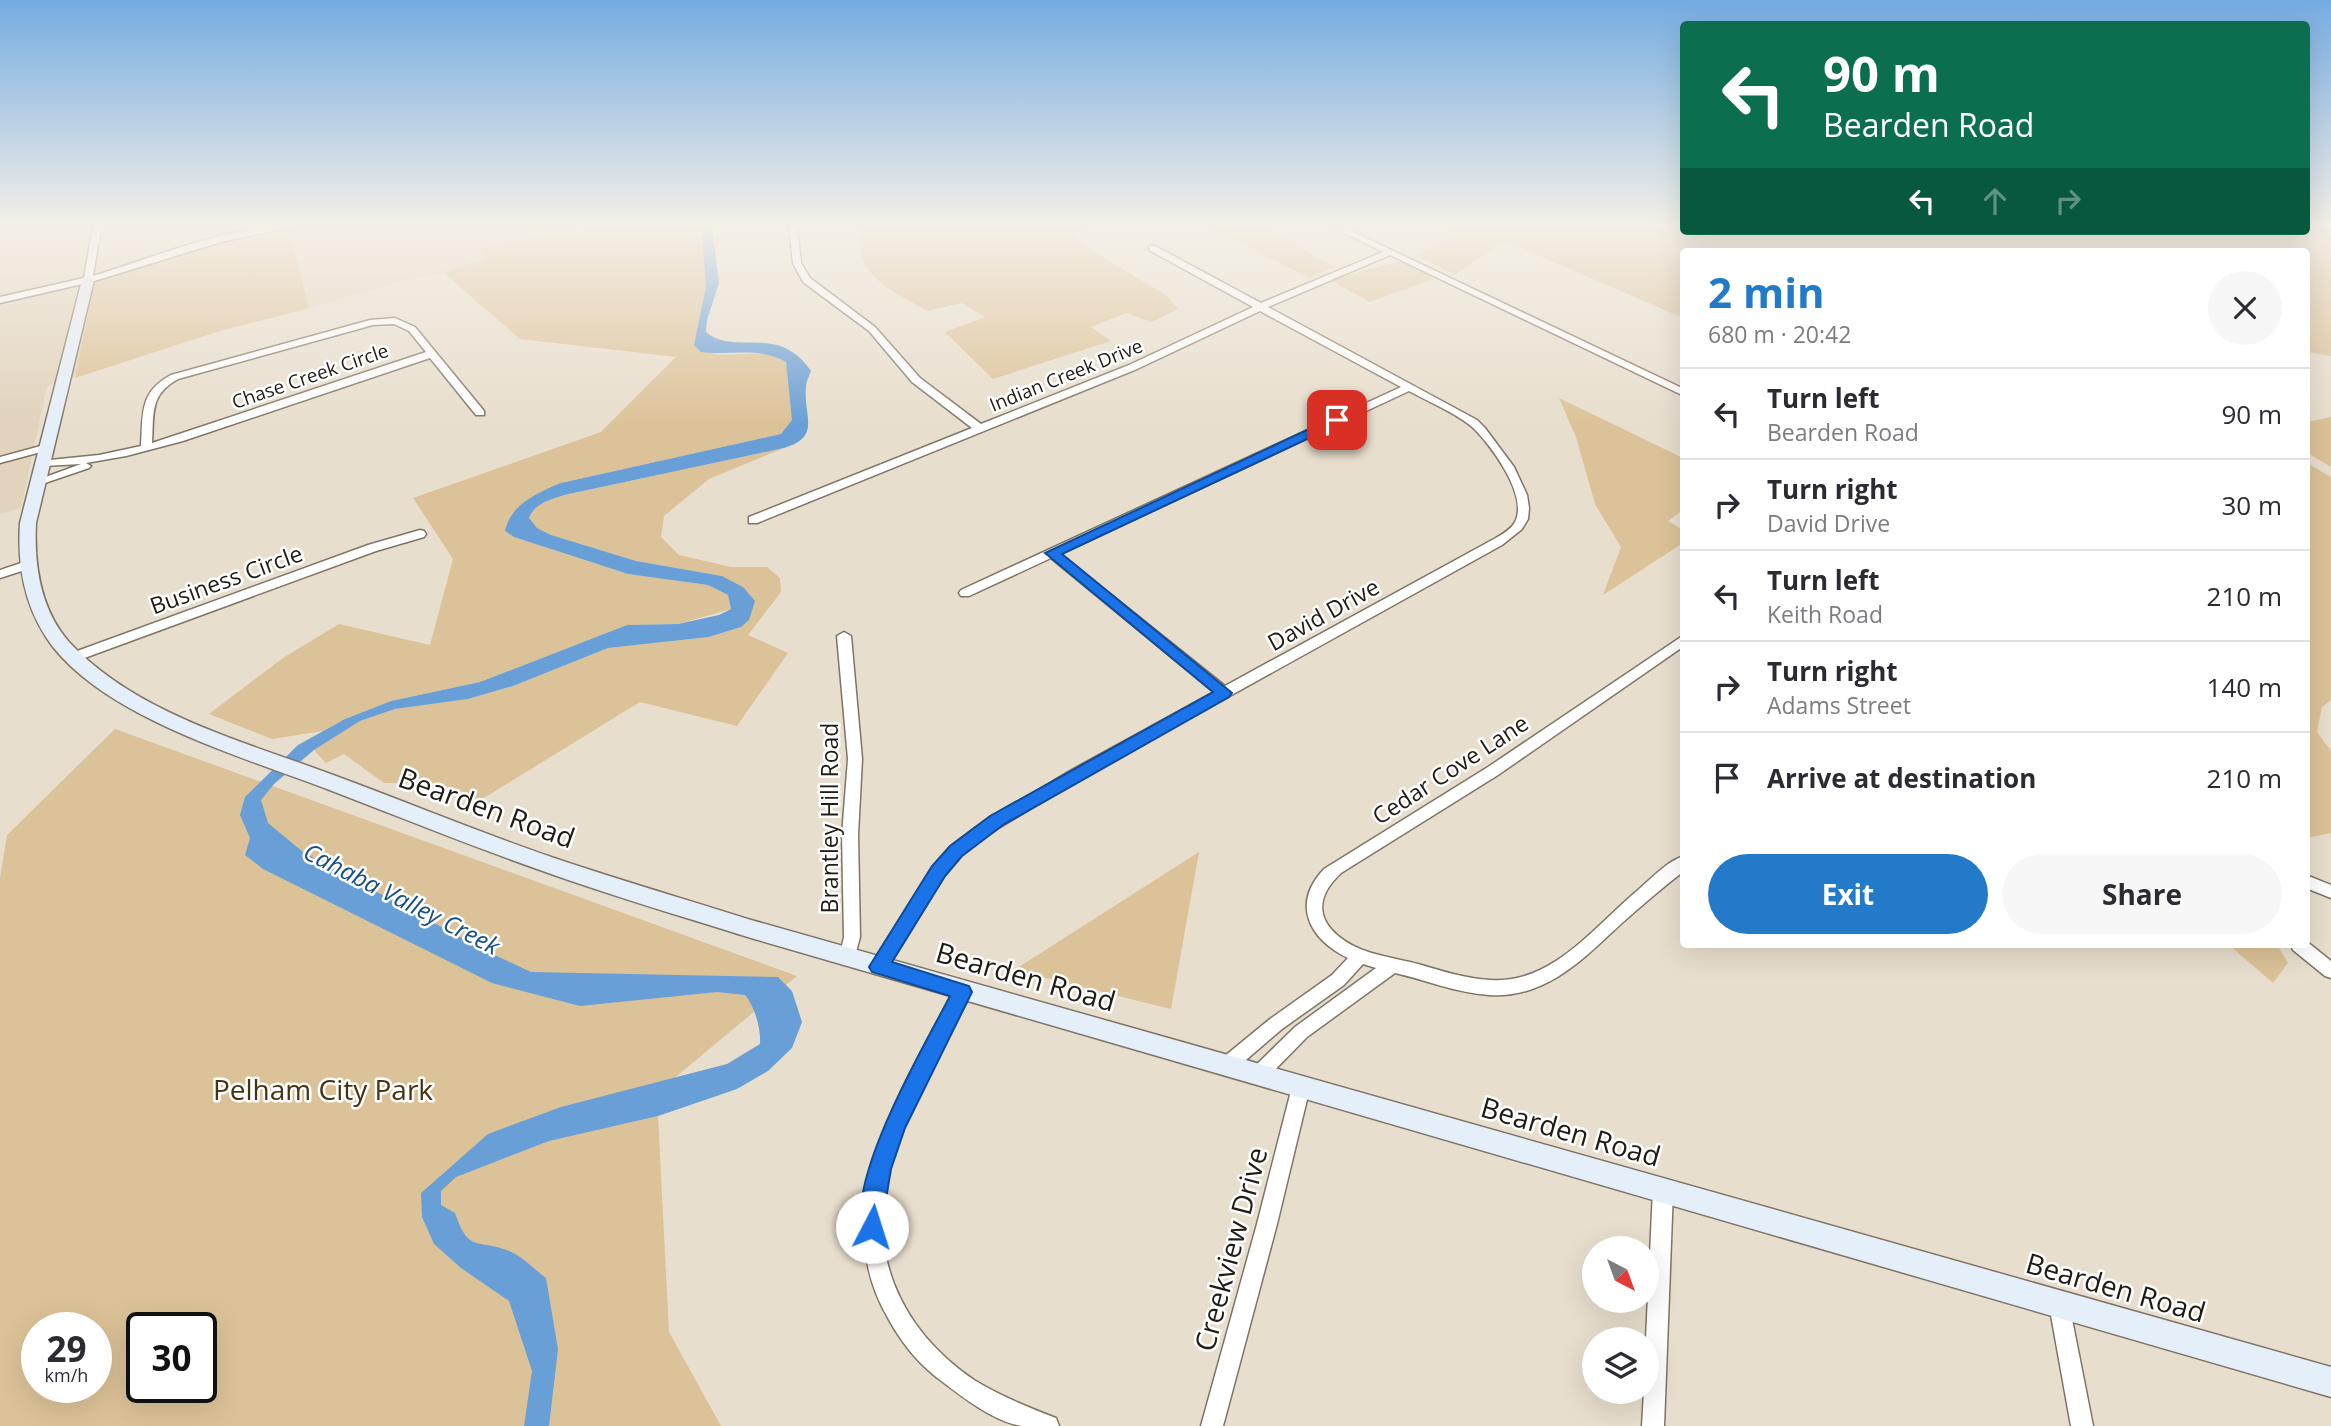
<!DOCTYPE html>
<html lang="en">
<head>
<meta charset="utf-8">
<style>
	:root { --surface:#fff; --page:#f7f7f7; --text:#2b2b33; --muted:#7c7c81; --line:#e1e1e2; --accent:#227ac8 }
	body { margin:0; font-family:"Open Sans",sans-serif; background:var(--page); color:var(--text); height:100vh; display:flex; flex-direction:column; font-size:26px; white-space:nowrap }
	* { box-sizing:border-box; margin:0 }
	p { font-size:23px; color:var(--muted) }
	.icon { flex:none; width:38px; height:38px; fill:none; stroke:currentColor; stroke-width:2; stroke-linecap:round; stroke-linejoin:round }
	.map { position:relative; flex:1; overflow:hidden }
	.panel { position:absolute; left:1680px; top:248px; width:630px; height:700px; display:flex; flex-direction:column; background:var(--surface); border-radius:7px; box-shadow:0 7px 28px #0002 }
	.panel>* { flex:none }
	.top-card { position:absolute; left:1680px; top:21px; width:630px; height:214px; border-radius:7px; box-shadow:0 7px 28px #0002; background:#0b6e4f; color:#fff; overflow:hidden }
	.needle { width:46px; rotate:139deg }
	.tools { position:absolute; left:1582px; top:1236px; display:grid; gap:14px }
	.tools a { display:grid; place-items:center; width:77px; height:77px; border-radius:50%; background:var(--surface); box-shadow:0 7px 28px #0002; font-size:35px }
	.speed { position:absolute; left:21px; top:1312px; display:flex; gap:14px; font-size:35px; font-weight:700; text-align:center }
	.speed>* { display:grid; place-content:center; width:91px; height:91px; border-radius:50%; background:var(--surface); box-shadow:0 7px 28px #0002; line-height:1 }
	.speed small { font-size:18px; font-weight:400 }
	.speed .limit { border:4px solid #111; border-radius:10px; background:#fff; color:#111 }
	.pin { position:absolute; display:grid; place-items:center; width:60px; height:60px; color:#fff; margin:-30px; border-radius:14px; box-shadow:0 4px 10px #0006 }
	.me { position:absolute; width:77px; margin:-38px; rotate:5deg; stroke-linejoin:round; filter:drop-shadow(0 0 5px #0008) }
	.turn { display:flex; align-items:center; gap:24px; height:147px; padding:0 28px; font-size:32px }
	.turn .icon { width:91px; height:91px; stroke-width:2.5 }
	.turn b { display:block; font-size:49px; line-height:60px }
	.lanes { display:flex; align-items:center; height:66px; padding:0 28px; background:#0003; justify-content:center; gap:35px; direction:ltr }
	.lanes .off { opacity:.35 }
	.round { display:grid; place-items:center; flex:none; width:74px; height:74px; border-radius:37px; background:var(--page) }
	.overview { display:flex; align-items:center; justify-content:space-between; height:119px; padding:0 28px }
	h1 { font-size:42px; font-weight:700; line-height:52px; color:var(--accent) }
	.button { display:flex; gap:14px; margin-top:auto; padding:14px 28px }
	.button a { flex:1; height:80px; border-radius:42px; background:var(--accent); color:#fff; font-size:28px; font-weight:700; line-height:80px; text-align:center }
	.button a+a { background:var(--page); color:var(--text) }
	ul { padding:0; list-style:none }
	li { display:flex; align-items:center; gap:21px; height:91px; padding:0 28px; border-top:2px solid var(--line) }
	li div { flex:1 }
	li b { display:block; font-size:26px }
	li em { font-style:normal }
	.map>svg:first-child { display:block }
</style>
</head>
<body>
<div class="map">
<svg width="2331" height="1426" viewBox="0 0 2331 1426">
	<rect width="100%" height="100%" fill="#e8decd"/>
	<polygon fill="#e1d3bc" points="0,227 594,227 572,232 528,257 402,281 309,308 289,230 250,235 212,245 94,281 75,377 47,386 21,508 0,514"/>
	<g fill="#dcc298" fill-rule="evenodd">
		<path d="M595 227H701L706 286 694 345C700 348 708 353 715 354 739 357 763 347 786 362L793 420 781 434 561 483 505 531 514 537 628 574 708 585 728 595 731 609 678 624 627 625 480 682 391 701 345 719 323 731 272 739 209 714 283 658 339 624 430 645 453 559 413 498 601 432 676 357 520 339 444 273 487 258 477 250 555 232 580 233Z"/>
		<path d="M863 227H1090L1074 232 1075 240 1167 296 1178 309 1152 322 1126 313 1091 327 1111 341 993 379 945 332 985 317 962 303 927 311C894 291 848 274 863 227Z"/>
		<polygon points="1209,227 1265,227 1334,267 1309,278"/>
		<polygon points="1451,227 1683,227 1684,231 2306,231 2307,227 2331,227 2331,356 2307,352 2306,252 1684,252 1683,318 1507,242 1499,244 1455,275 1415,255 1448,241"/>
		<path d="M289 230 309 308 220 331 75 378 94 281C158 261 222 239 289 230Z"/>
		<polygon points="1401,261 1435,278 1370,302 1330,280"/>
		<polygon points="1559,398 1683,458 1683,510 1668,521 1683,530 1683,543 1603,595 1621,547 1595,504 1576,437"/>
		<polygon points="2331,417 2331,467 2306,452 2307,422"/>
		<path d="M784 448 709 479 664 516 661 537 679 555 731 567H767L780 578 781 592 748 635 788 653 737 726 640 702 479 801 438 783H384L344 754 326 763 314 750 360 721 395 709 468 699 513 686 608 648 709 637 741 627 743 587 722 576 636 561 551 535 537 528 529 518C535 503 550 500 564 495Z"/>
		<polygon points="2307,463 2331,477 2331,700 2322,707 2317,732 2331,751 2331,833 2307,838"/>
		<path d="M115 729 797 976 618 1125 658 1116 669 1332 721 1426H0V878L7 835ZM37 1328H96V1388H37ZM142 1328H201V1388H142Z"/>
		<polygon points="1199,852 1171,1009 1014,970"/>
		<polygon points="2229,945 2277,945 2288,963 2273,983"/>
	</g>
	<path fill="#689fd6" d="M701 227H712L719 283 707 320 706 332C734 357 778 322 811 371 809 376 806 382 806 387 803 416 822 437 784 448L564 495C550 500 535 503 529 518L537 528 551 535 636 561 722 576 743 587 755 601 749 620 741 627 709 637 608 648 513 686 468 699 395 709 360 721 314 750 274 784 261 800 268 823 303 852 484 950 531 972 778 977 792 991 802 1022 792 1048 768 1071 737 1089 658 1116 549 1141 456 1177 441 1191V1205L455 1213C469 1254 477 1238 509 1251 522 1256 535 1270 546 1278L558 1349 549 1426H524L532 1371 509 1301 461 1268 434 1244 422 1217 421 1193 488 1134 561 1107 727 1064 760 1044C761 1029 755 1007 745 995L717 992 580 1006 492 983 263 869 245 855 250 838 240 815 245 797 298 745 345 719 391 701 480 682 627 625 678 624 719 615 731 609 728 595 708 585 628 574 514 537 505 531C511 504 537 493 561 483L781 434 792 420 786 362C760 346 728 356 701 352L694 345 706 286Z"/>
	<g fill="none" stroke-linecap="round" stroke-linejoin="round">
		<g stroke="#7f7566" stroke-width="3">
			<g id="street">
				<path d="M93 227H101L93 276C148 259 235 224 290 227L221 242 91 282 0 303V297L84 278Z"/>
				<path d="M789 227H797L801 263 810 278 875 327 920 378 981 424 1129 365 1253 307 1149 250V246H1155L1261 303 1383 252 1333 227H1343L1684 389V396L1390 255 1268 307 1477 420 1485 428 1514 467 1527 495 1529 508 1528 519 1522 529 1502 545 1080 779 985 836 962 855 945 875 885 972 879 974 873 972 871 967 873 962 933 867 950 847 975 828 1070 771 1214 692 1051 558 969 596H961L959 593 961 590 1401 387 1260 311 1137 369 757 523H749V517L972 428 912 382 869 331 803 282 793 263ZM1409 391C1429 402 1454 412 1471 426 1490 443 1529 496 1515 522 1511 530 1501 535 1494 539L1225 686 1060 554Z"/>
				<path d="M395 318 415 327 484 411V415H476L430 358 183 441 126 456 86 463 91 466 89 468 42 484 38 485 32 482 81 464 44 466 38 463 40 461 99 455 141 446C143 414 139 392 171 375L370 320ZM394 324 409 331 426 352 152 443C154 414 149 395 178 379L373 325Z"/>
				<polygon points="48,444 52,445 52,449 0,463 0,457"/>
				<polygon points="420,530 424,531 426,534 424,537 376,551 79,660 69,660 67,657 69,654 368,545"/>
				<polygon points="27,561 31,562 33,565 31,568 0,578 0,570"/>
				<polygon points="844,632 851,636 862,759 858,835 860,937 853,963 847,965 841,963 839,958 844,937 842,835 848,759 837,636"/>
				<path d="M1684 635V646L1498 775 1341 873C1324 889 1314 909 1331 929 1353 954 1388 956 1418 964 1442 971 1466 979 1491 980 1552 984 1594 927 1637 891 1650 880 1667 861 1684 856V871C1662 888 1642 905 1622 923 1584 958 1546 999 1489 995 1457 993 1426 980 1395 973L1307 1037 1264 1081 1258 1083 1252 1081 1249 1075 1252 1069 1295 1027 1376 968 1363 964 1344 985 1282 1029 1232 1072 1226 1074 1220 1072 1217 1066 1220 1060 1270 1019 1332 975 1348 958C1309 939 1291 904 1324 869L1488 767Z"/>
				<polygon points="2306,875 2331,885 2331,898 2306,888"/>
				<polygon points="2306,941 2331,961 2331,978 2325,976 2293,950 2291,945 2306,945"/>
				<path d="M963 984 969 986 972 991C945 1046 910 1100 892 1159 864 1249 898 1328 974 1380 1000 1396 1028 1407 1056 1418L1059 1426C1047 1426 1034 1426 1022 1426 993 1422 957 1393 935 1376 915 1360 900 1340 888 1318 823 1206 904 1085 957 986Z"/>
				<polygon points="1301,1079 1307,1081 1310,1087 1277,1224 1223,1426 1201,1426 1257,1224 1292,1087 1295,1081"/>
				<polygon points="1663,1181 1670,1183 1673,1190 1664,1426 1642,1426 1644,1391 1647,1391 1646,1339 1653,1190 1656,1183"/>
				<polygon points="2059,1294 2066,1297 2069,1304 2093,1426 2071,1426 2049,1304 2052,1297"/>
			</g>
		</g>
		<g stroke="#7f7566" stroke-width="3">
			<path id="secondary" d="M88 276 94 280 36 523C34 565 40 609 69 642 137 715 246 742 336 776 409 803 481 833 554 858 619 880 685 899 751 920L2331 1367V1397L751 938C681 916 609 895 540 870 468 845 398 816 327 789 243 757 110 719 53 647 25 610 17 568 20 523L82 280Z"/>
		</g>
		<use href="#street" fill="#fff" fill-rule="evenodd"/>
		<use href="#secondary" fill="#e5effa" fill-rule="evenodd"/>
	</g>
	<linearGradient id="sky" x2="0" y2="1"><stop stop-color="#75ace1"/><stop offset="0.53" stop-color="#f5f0e8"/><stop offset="1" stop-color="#f5f0e8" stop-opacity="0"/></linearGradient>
	<rect width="2331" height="426" fill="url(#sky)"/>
	<path fill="#1a73e8" stroke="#114b97" stroke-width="2" d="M1337 416 1343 420 1341 423 1062 554 1232 693 1229 697 1003 825 962 856 945 876 892 962 969 986 972 992 905 1128 891 1169 880 1235 872 1238 864 1235C843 1183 925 1045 950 996L872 972 869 967 932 866 950 846 990 816 1213 692 1045 553Z"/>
	<g text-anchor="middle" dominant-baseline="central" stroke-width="5" stroke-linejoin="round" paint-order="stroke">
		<g font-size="19" fill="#1f1b15" stroke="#fff">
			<text transform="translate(1066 375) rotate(-22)">Indian Creek Drive</text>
			<text transform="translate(310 376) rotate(-19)">Chase Creek Circle</text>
		</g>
		<g font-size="23" fill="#1f1b15" stroke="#fff">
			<text transform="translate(226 579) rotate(-20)">Business Circle</text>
			<text transform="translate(1323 614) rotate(-29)">David Drive</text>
			<text transform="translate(1450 769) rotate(-33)">Cedar Cove Lane</text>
			<text transform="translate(829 818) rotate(-90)">Brantley Hill Road</text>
		</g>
		<g font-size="24" font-style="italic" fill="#165085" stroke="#fff">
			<text transform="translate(402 898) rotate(27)">Cahaba Valley Creek</text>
		</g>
		<g font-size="28" fill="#1f1b15" stroke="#fff">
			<text transform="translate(487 807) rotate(20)">Bearden Road</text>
			<text transform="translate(1026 976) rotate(16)">Bearden Road</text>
			<text transform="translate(1571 1131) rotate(16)">Bearden Road</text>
			<text transform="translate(1230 1249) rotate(-75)">Creekview Drive</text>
			<text transform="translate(2116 1287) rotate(16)">Bearden Road</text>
		</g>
		<g font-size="28" fill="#453314" stroke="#fff">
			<text x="323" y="1089">Pelham City Park</text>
		</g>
	</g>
</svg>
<div class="tools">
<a><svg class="needle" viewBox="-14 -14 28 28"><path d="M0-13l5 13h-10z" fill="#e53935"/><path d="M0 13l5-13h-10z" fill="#7c7c81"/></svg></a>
<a><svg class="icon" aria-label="layers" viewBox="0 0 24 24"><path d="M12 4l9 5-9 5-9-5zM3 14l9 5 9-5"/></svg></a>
</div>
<div class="speed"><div>29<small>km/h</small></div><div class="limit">30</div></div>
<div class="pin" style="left:1337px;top:420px;background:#d93025"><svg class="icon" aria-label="arrive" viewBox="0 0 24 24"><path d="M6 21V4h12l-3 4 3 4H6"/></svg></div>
<svg class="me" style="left:872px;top:1227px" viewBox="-20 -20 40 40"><circle r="19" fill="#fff"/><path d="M0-13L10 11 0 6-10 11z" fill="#1a73e8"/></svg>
<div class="top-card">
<div class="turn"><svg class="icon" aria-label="left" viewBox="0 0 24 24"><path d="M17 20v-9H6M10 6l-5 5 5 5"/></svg><div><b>90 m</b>Bearden Road</div></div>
<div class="lanes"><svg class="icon" aria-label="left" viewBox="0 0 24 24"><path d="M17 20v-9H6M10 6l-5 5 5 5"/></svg><svg class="icon off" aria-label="ahead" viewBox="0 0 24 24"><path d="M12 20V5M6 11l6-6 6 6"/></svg><svg class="icon off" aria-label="right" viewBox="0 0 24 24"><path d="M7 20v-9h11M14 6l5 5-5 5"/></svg></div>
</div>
<section class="panel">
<div class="overview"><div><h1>2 min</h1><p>680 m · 20:42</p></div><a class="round"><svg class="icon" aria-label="close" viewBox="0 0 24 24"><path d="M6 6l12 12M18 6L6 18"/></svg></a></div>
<ul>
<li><svg class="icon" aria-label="left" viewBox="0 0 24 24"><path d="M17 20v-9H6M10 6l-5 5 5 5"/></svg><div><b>Turn left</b><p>Bearden Road</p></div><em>90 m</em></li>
<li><svg class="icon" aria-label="right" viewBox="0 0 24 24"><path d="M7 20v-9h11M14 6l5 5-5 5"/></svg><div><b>Turn right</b><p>David Drive</p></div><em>30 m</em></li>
<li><svg class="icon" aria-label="left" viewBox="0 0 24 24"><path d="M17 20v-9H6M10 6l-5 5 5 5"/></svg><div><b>Turn left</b><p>Keith Road</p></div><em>210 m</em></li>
<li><svg class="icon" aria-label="right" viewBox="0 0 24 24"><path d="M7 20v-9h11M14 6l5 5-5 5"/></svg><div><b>Turn right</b><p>Adams Street</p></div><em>140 m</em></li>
<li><svg class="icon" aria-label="arrive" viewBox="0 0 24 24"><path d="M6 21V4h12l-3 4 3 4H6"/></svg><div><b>Arrive at destination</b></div><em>210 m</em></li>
</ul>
<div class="button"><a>Exit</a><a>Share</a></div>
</section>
</div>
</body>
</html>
